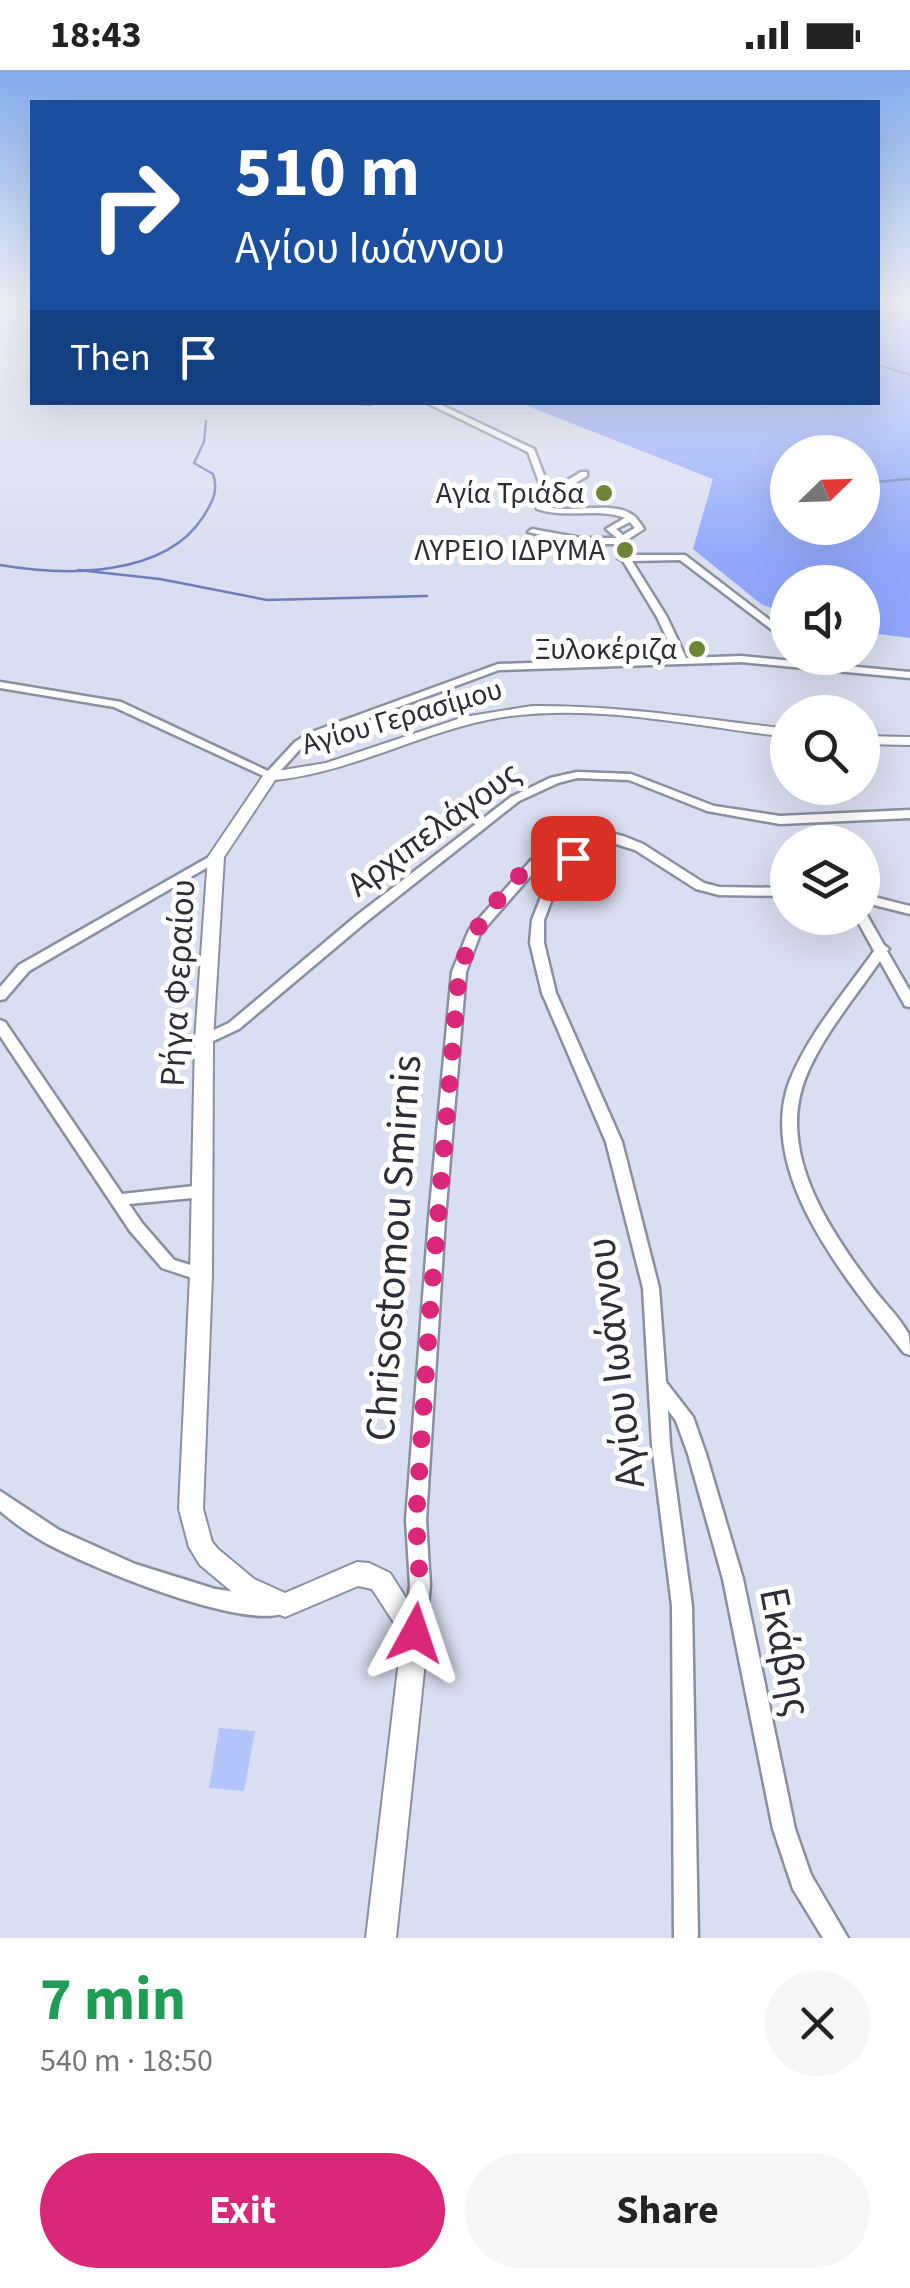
<!DOCTYPE html>
<html lang="en">
<head>
<meta charset="utf-8">
<style>
	:root { --surface:#fff; --page:#f6f6f6; --text:#222; --muted:#767676; --accent:#db2777 }
	body { margin:0; font-family:"Source Sans 3",sans-serif; background:var(--page); color:var(--text); height:100vh; display:flex; flex-direction:column; font-size:38px; white-space:nowrap }
	* { box-sizing:border-box; margin:0 }
	p { font-size:32px; color:var(--muted) }
	.icon { flex:none; width:55px; height:55px; fill:none; stroke:currentColor; stroke-width:2; stroke-linecap:round; stroke-linejoin:round }
	.map { position:relative; height:1868px; overflow:hidden }
	.panel { display:flex; flex-direction:column; background:var(--surface); flex:1 }
	.panel>* { flex:none }
	.banner { position:absolute; left:30px; top:30px; width:850px; height:305px; border-radius:0px; box-shadow:0 10px 40px #0002; background:#1a4fa0; color:#fff; overflow:hidden }
	.needle { width:65px; rotate:67deg }
	.fabs { position:absolute; left:770px; top:365px; display:grid; gap:20px }
	.fabs a { display:grid; place-items:center; width:110px; height:110px; border-radius:50%; background:var(--surface); box-shadow:0 10px 40px #0002; font-size:50px }
	.pin { position:absolute; display:grid; place-items:center; width:85px; height:85px; color:#fff; margin:-42px; border-radius:20px; box-shadow:0 5px 15px #0006 }
	.me { position:absolute; width:110px; margin:-55px; rotate:5deg; stroke-linejoin:round; filter:drop-shadow(0 0 8px #0008) }
	.turn { display:flex; align-items:center; gap:35px; height:210px; padding:0 40px; font-size:45px }
	.turn .icon { width:130px; height:130px; stroke-width:2.5 }
	.turn b { display:block; font-size:70px; line-height:85px }
	.then { display:flex; align-items:center; height:95px; padding:0 40px; background:#0003; gap:20px; font-size:38px }
	.round { display:grid; place-items:center; flex:none; width:105px; height:105px; border-radius:52px; background:var(--page) }
	.overview { display:flex; align-items:center; justify-content:space-between; height:170px; padding:0 40px }
	h1 { font-size:60px; font-weight:700; line-height:75px; color:#1e9e55 }
	.cta { display:flex; gap:20px; margin-top:auto; padding:20px 40px }
	.cta a { flex:1; height:115px; border-radius:60px; background:var(--accent); color:#fff; font-size:40px; font-weight:700; line-height:115px; text-align:center }
	.cta a+a { background:var(--page); color:var(--text) }
	.status { display:flex; justify-content:space-between; align-items:center; height:70px; padding:0 50px; background:var(--surface); direction:ltr }
	.status svg { height:28px; fill:currentColor }
	.map>svg:first-child { display:block }
</style>
</head>
<body>
<div class="status"><b>18:43</b><svg viewBox="0 0 49 12"><path d="M0 12V9h3v3zM5 12V6h3v6zM10 12V3h3v9zM15 12V0h3v12zM26 1h20v11H26zM47 4h2v5h-2z"/></svg></div>
<div class="map">
<svg width="910" height="1868" viewBox="0 0 910 1868">
	<rect width="100%" height="100%" fill="#d9def0"/>
	<polygon fill="#b4c5fe" points="219,1658 255,1661 244,1721 209,1718"/>
	<path fill="#90a7fc" fill-rule="evenodd" d="M878 232H910V568L863 562 862 512H788L787 544 761 534 693 479 713 409 520 333 878 332ZM788 382H862V458H788Z"/>
	<g fill="none" stroke-linecap="round" stroke-linejoin="round">
		<g stroke="#6d7ebb" stroke-width="2.5">
			<polyline points="878,295 910,305"/>
			<polyline points="862,413 910,409"/>
			<path d="M0 495C63 506 164 508 203 447 212 433 219 421 213 404L194 393 204 372 206 351"/>
			<polyline points="78,500 160,509 267,530 427,526"/>
		</g>
		<g stroke="#8a90a0" stroke-width="5">
			<g id="minor">
				<polygon points="351,332 373,332 370,334"/>
				<path d="M425 332H435L534 379 550 421 581 402H587V406L551 428 545 436C571 445 613 429 634 446 636 447 643 457 644 459L624 472 629 485H685L788 564V572L680 490 632 491 667 547 686 588 741 586 910 602V608L741 592 499 600 317 667 303 676 274 708 270 709 114 637 0 618V612L121 632 268 701 295 672 309 663 498 594 676 588 657 547 623 491 618 488 620 486 615 474H581L528 462 532 459 581 468H617L606 459 625 448C597 437 566 449 537 439L536 437 544 426 528 382ZM630 452 635 458 623 465 616 459Z"/>
				<polygon points="577,702 631,704 714,736 780,746 910,740 910,748 780,754 707,741 629,710 577,708 558,713 519,731 366,852 239,959 209,973 199,973 197,970 199,967 229,953 356,846 511,727 550,708"/>
				<polygon points="593,759 623,766 643,774 704,813 719,817 788,818 788,826 719,825 696,819 635,780 616,774 588,782 558,813 544,850 544,873 556,923 622,1072 659,1218 666,1312 693,1347 706,1384 743,1509 795,1759 811,1805 848,1868 823,1868 793,1819 773,1759 723,1509 688,1384 676,1351 668,1340 670,1375 692,1536 698,1868 674,1868 672,1536 652,1375 643,1218 606,1072 542,923 530,873 532,850 548,809 580,776 603,770 593,767 567,775 541,794 480,864 466,902 445,1148 426,1450 430,1515 425,1563 422,1570 415,1573 408,1570 405,1563 410,1515 406,1450 429,1148 452,902 469,860 533,788 559,769"/>
				<polygon points="216,783 220,784 222,787 220,790 29,901 5,929 0,930 0,917 19,895"/>
				<polygon points="862,824 910,836 910,844 862,832"/>
				<path d="M862 844 867 845 884 875 889 879 887 881 910 921V937L905 936 880 891C854 929 822 966 805 1009 777 1082 828 1158 870 1214 881 1230 898 1245 908 1263 910 1269 910 1278 910 1285L904 1283C850 1214 754 1104 790 1010 809 963 845 922 874 881L856 848H862Z"/>
				<polygon points="0,950 5,952 122,1124 203,1115 209,1117 211,1121 209,1125 203,1127 129,1134 142,1153 174,1190 207,1200 209,1205 207,1210 201,1211 162,1198 130,1161 0,966"/>
				<path d="M0 1421 59 1460 135 1494 215 1519 285 1529 288 1536 285 1543C240 1560 87 1496 44 1472 28 1463 14 1453 0 1441Z"/>
			</g>
		</g>
		<g stroke="#8a90a0" stroke-width="4">
			<g id="tertiary">
				<path d="M532 636C618 635 702 649 788 659V667C693 656 592 632 497 648 420 662 353 702 275 710L224 787 213 970 212 1205 203 1439 212 1472 218 1479 254 1509 285 1523 357 1492 369 1493 390 1503 428 1563 396 1868H366L402 1565 372 1519 358 1516 285 1547 236 1525 200 1495 189 1477 179 1439 190 1205 195 970 208 787 265 703 326 693 464 647Z"/>
				<polygon points="862,666 910,667 910,675 862,674"/>
			</g>
		</g>
		<use href="#minor" fill="#fff" fill-rule="evenodd"/>
		<use href="#tertiary" fill="#fff" fill-rule="evenodd"/>
	</g>
	<linearGradient id="sky" x2="0" y2="1"><stop stop-color="#82aced"/><stop offset="0.47" stop-color="#eef0f8"/><stop offset="1" stop-color="#eef0f8" stop-opacity="0"/></linearGradient>
	<rect width="910" height="493" fill="url(#sky)"/>
	<g fill="none" stroke-linecap="round" stroke-linejoin="round">
		<path stroke="#db2777" stroke-width="18" stroke-dasharray="0 32.4" d="M415 1563 420 1515 416 1450 430 1242 459 902C465 888 469 871 477 859 506 814 561 749 619 769L590 776 573 788"/>
	</g>
	<g fill="#708435" stroke="#fff" stroke-width="4">
		<circle cx="604" cy="423" r="10"/>
		<circle cx="625" cy="480" r="10"/>
		<circle cx="697" cy="579" r="10"/>
	</g>
	<g text-anchor="middle" dominant-baseline="central" stroke-width="10" stroke-linejoin="round" paint-order="stroke">
		<g font-size="30" fill="#2d2f36" stroke="#fff" text-anchor="end">
			<text x="584" y="423">Αγία Τριάδα</text>
			<text x="605" y="480">ΛΥΡΕΙΟ ΙΔΡΥΜΑ</text>
			<text x="677" y="579">Ξυλοκέριζα</text>
		</g>
		<g font-size="30" fill="#2d2f36" stroke="#fff">
			<text transform="translate(402 647) rotate(-16)">Αγίου Γερασίμου</text>
		</g>
		<g font-size="35" fill="#2d2f36" stroke="#fff">
			<text transform="translate(434 759) rotate(-36)">Αρχιπελάγους</text>
			<text transform="translate(178 913) rotate(-87)">Ρήγα Φεραίου</text>
		</g>
		<g font-size="42" fill="#2d2f36" stroke="#fff">
			<text transform="translate(394 1178) rotate(-86)">Chrisostomou Smirnis</text>
			<text transform="translate(616 1293) rotate(-97)">Αγίου Ιωάννου</text>
			<text transform="translate(785 1582) rotate(79)">Εκάβης</text>
		</g>
	</g>
</svg>
<div class="fabs">
<a><svg class="needle" viewBox="-14 -14 28 28"><path d="M0-13l5 13h-10z" fill="#e53935"/><path d="M0 13l5-13h-10z" fill="#767676"/></svg></a>
<a><svg class="icon" aria-label="sound" viewBox="0 0 24 24"><path d="M4 9h4l5-4v14l-5-4H4zM17 9q2 3 0 6"/></svg></a>
<a><svg class="icon" aria-label="search" viewBox="0 0 24 24"><circle cx="10" cy="10" r="6"/><path d="M15 15l6 6"/></svg></a>
<a><svg class="icon" aria-label="layers" viewBox="0 0 24 24"><path d="M12 4l9 5-9 5-9-5zM3 14l9 5 9-5"/></svg></a>
</div>
<div class="pin" style="left:573px;top:788px;background:#d93025"><svg class="icon" aria-label="arrive" viewBox="0 0 24 24"><path d="M6 21V4h12l-3 4 3 4H6"/></svg></div>
<svg class="me" style="left:415px;top:1563px" viewBox="-20 -20 40 40"><path d="M0-17L14 15 0 8-14 15z" fill="#db2777" stroke="#fff" stroke-width="4"/></svg>
<div class="banner">
<div class="turn"><svg class="icon" aria-label="right" viewBox="0 0 24 24"><path d="M7 20v-9h11M14 6l5 5-5 5"/></svg><div><b>510 m</b>Αγίου Ιωάννου</div></div>
<div class="then">Then<svg class="icon" aria-label="arrive" viewBox="0 0 24 24"><path d="M6 21V4h12l-3 4 3 4H6"/></svg></div>
</div>
</div>
<section class="panel">
<div class="overview"><div><h1>7 min</h1><p>540 m · 18:50</p></div><a class="round"><svg class="icon" aria-label="close" viewBox="0 0 24 24"><path d="M6 6l12 12M18 6L6 18"/></svg></a></div>
<div class="cta"><a>Exit</a><a>Share</a></div>
</section>
</body>
</html>
